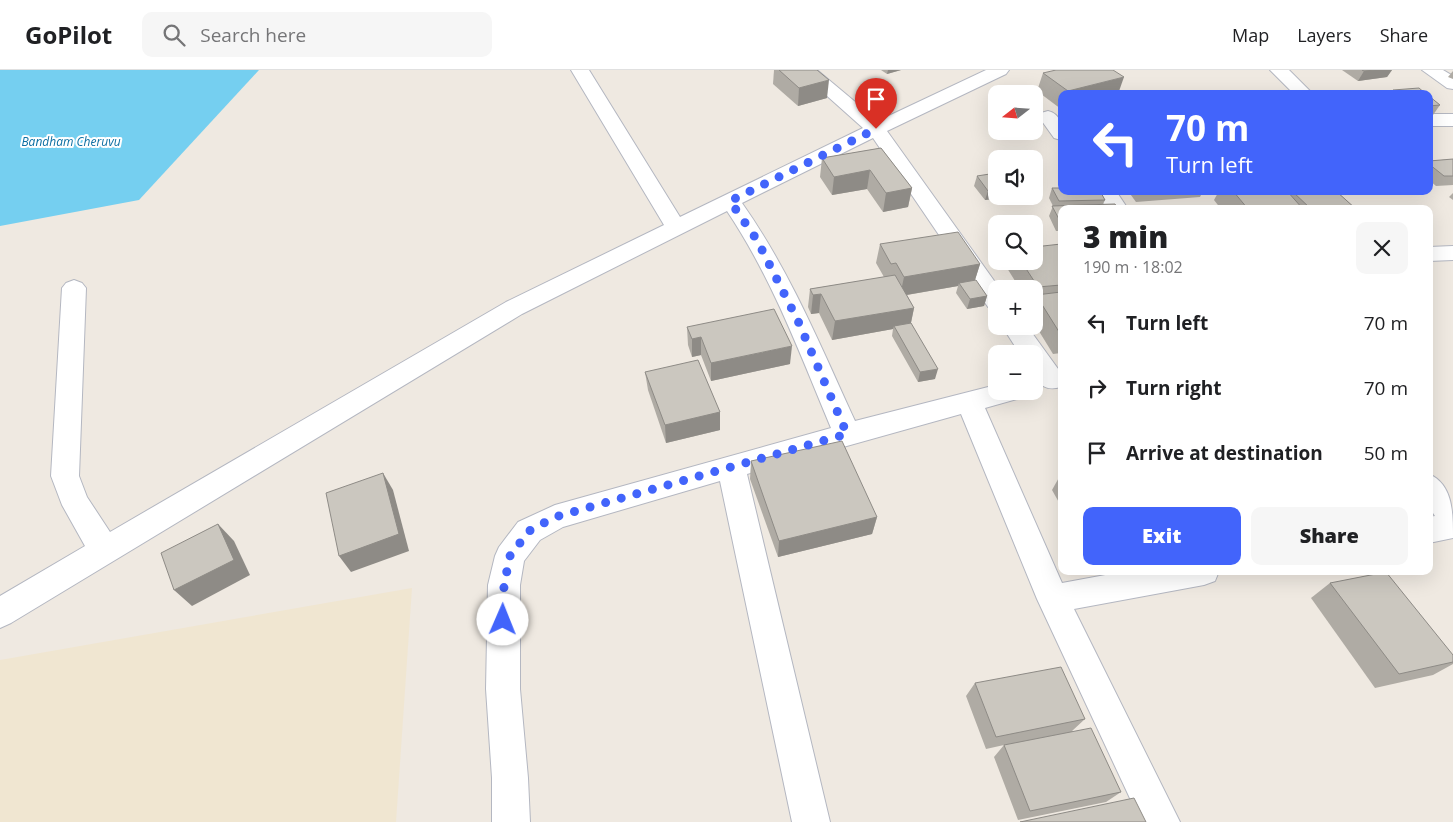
<!DOCTYPE html>
<html lang="en">
<head>
<meta charset="utf-8">
<style>
	:root { --surface:#fff; --page:#f6f6f6; --text:#202124; --muted:#757577; --line:#e0e0e0; --accent:#4264fb }
	body { margin:0; font-family:"Open Sans",sans-serif; background:var(--page); color:var(--text); height:100vh; display:flex; flex-direction:column; font-size:19px; white-space:nowrap }
	* { box-sizing:border-box; margin:0 }
	p { font-size:16px; color:var(--muted) }
	.icon { flex:none; width:28px; height:28px; fill:none; stroke:currentColor; stroke-width:2; stroke-linecap:round; stroke-linejoin:round }
	.map { position:relative; flex:1; overflow:hidden }
	.panel { position:absolute; left:1058px; top:135px; width:375px; height:370px; display:flex; flex-direction:column; background:var(--surface); border-radius:10px; box-shadow:0 5px 20px #0002 }
	.panel>* { flex:none }
	.guide { position:absolute; left:1058px; top:20px; width:375px; height:105px; border-radius:10px; box-shadow:0 5px 20px #0002; background:#4264fb; color:#fff; overflow:hidden }
	.needle { width:32px; rotate:253deg }
	.controls { position:absolute; left:988px; top:15px; display:grid; gap:10px }
	.controls a { display:grid; place-items:center; width:55px; height:55px; border-radius:10px; background:var(--surface); box-shadow:0 5px 20px #0002; font-size:25px }
	.pin { position:absolute; display:grid; place-items:center; width:42px; height:42px; color:#fff; margin:-51px -21px; border-radius:50% 50% 50% 0; rotate:-45deg; box-shadow:0 0 5px #0007 }
	.pin .icon { rotate:45deg }
	.me { position:absolute; width:55px; margin:-28px; rotate:1deg; stroke-linejoin:round; filter:drop-shadow(0 0 4px #0008) }
	.turn { display:flex; align-items:center; gap:18px; height:105px; padding:0 25px; font-size:22px }
	.turn .icon { width:65px; height:65px; stroke-width:2.5 }
	.turn b { display:block; font-size:35px; line-height:42px }
	.round { display:grid; place-items:center; flex:none; width:52px; height:52px; border-radius:10px; background:var(--page) }
	.headline { display:flex; align-items:center; justify-content:space-between; height:85px; padding:0 25px }
	h1 { font-size:30px; font-weight:800; line-height:38px }
	.primary-button { display:flex; gap:10px; margin-top:auto; padding:10px 25px }
	.primary-button a { flex:1; height:58px; border-radius:10px; background:var(--accent); color:#fff; font-size:20px; font-weight:800; line-height:58px; text-align:center }
	.primary-button a+a { background:var(--page); color:var(--text) }
	ul { padding:0; list-style:none }
	li { display:flex; align-items:center; gap:15px; height:65px; padding:0 25px }
	li div { flex:1 }
	li b { display:block; font-size:19px }
	li em { font-style:normal }
	header { display:flex; align-items:center; gap:30px; box-sizing:border-box; height:70px; padding:0 25px; background:var(--surface); border-bottom:1px solid var(--line) }
	header strong { font-size:24px }
	nav { display:flex; gap:28px; margin-inline-start:auto; font-size:18px }
	.search { width:350px; height:45px; background:var(--page); display:flex; align-items:center; gap:12px; box-sizing:border-box; padding:0 18px; border-radius:10px; color:var(--muted); font-size:19px }
	.map>svg:first-child { display:block }
</style>
</head>
<body>
<header>
<strong>GoPilot</strong>
<div class="search"><svg class="icon" aria-label="search" viewBox="0 0 24 24"><circle cx="10" cy="10" r="6"/><path d="M15 15l6 6"/></svg>Search here</div>
<nav><a>Map</a><a>Layers</a><a>Share</a></nav>
</header>
<div class="map">
<svg width="1453" height="752" viewBox="0 0 1453 752">
	<rect width="100%" height="100%" fill="#efe9e1"/>
	<polygon fill="#f0e6d1" points="412,518 396,752 0,752 0,590"/>
	<polygon fill="#75cff0" points="0,0 259,0 139,130 0,156"/>
	<g fill="none" stroke-linecap="round" stroke-linejoin="round">
		<g stroke="#b4b7c1" stroke-width="2">
			<g id="minor">
				<path d="M571 0H589L680 147 863 58 798 0H817L878 51 986 0H1009L1006 4 887 61 1000 219H996V239L988 237 873 68 742 133C790 201 821 277 855 351L996 315V321H1025L1021 328 985 338 1062 513 1127 501H1219L1215 511 1204 515 1074 539 1180 752H1141L1037 529 961 344 747 404 830 752H792L720 411 563 457 540 470 524 491 520 515V619L528 708 530 752H492V708L486 619 488 515 495 486 499 477 518 452 555 435 831 358C800 284 772 208 727 141L522 244 11 553 0 558V526L85 476 62 435 51 406 62 218 66 213 74 210 82 213 86 218 79 406 87 427 110 462 506 232 664 155Z"/>
				<polygon points="1270,0 1289,0 1313,24 1294,24"/>
				<polygon points="1422,0 1443,0 1453,6 1453,19 1447,18"/>
				<path d="M1048 41C1063 45 1061 57 1061 70L1054 68 1039 47 1041 43Z"/>
				<rect x="1429" y="44" width="24" height="12"/>
				<polygon points="1095,121 1116,121 1128,139 1107,139"/>
				<polygon points="1453,176 1453,190 1429,191 1429,177"/>
				<path d="M1002 256H1027L1061 303V317C1036 324 1034 303 1034 284H1020Z"/>
				<path d="M1429 404C1453 415 1453 442 1453 468L1429 473V447L1435 446 1429 437Z"/>
			</g>
		</g>
		<use href="#minor" fill="#fff" fill-rule="evenodd"/>
	</g>
	<g fill="#afaba4">
		<polygon points="774,0 817,0 827,28 798,36 773,14"/>
		<polygon points="881,0 901,0 887,4"/>
		<polygon points="1342,0 1392,0 1387,7 1358,11"/>
		<polygon points="1453,1 1453,9 1448,7"/>
		<polygon points="1043,3 1118,24 1061,24 1061,39 1037,21"/>
		<polygon points="1393,20 1426,24 1390,24"/>
		<polygon points="1429,26 1440,35 1433,45 1429,45"/>
		<polygon points="881,78 912,118 908,137 883,142 867,119 832,125 820,107 822,88"/>
		<polygon points="1453,89 1453,115 1436,116 1429,110 1429,91"/>
		<polygon points="977,106 996,126 1014,126 985,130 974,116"/>
		<polygon points="1052,118 1105,130 1103,134 1061,139 1061,161 1056,161 1049,146 1053,136 1049,128"/>
		<polygon points="1128,121 1203,121 1200,127 1136,132"/>
		<polygon points="1219,121 1349,121 1348,122 1339,124 1356,139 1221,139 1214,130"/>
		<polygon points="1453,123 1453,130 1449,127"/>
		<polygon points="880,174 980,194 975,210 987,226 984,236 967,239 956,223 958,216 907,225 914,238 911,253 935,309 918,312 892,266 893,259 832,270 819,243 811,244 808,237 810,219 884,207 876,193"/>
		<polygon points="1061,174 1061,283 1053,284 1034,253 1034,219 1020,219 1007,198 1009,191 1034,191"/>
		<polygon points="687,257 790,294 711,311 701,285 692,287 688,275"/>
		<polygon points="645,302 720,342 720,360 666,373 648,320"/>
		<polygon points="751,391 877,447 872,464 778,487 750,409"/>
		<polygon points="1061,404 1061,436 1052,420"/>
		<polygon points="1330,513 1453,585 1453,594 1433,605 1375,618 1311,528"/>
		<polygon points="975,613 1085,649 1072,661 1121,722 1106,732 1018,750 994,687 1004,675 986,679 966,626"/>
	</g>
	<g fill="#8e8b86">
		<polygon points="888,0 901,0 887,4"/>
		<polygon points="1375,0 1392,0 1387,7 1358,11 1364,1"/>
		<polygon points="1124,7 1118,24 1067,24 1068,21"/>
		<polygon points="829,10 827,28 798,36 799,18"/>
		<polygon points="870,100 867,119 832,125 834,107"/>
		<polygon points="912,118 908,137 883,142 886,123"/>
		<polygon points="996,119 996,126 1014,126 985,130 988,121"/>
		<polygon points="980,194 974,213 959,213 958,216 900,226 904,207"/>
		<polygon points="821,224 819,243 811,244 813,225"/>
		<polygon points="987,226 984,236 967,239 970,229"/>
		<polygon points="914,238 910,257 894,256 893,259 832,270 835,251"/>
		<polygon points="701,267 701,285 692,287 692,269"/>
		<polygon points="792,276 790,294 711,311 711,293"/>
		<polygon points="938,299 935,309 918,312 920,302"/>
		<polygon points="720,342 720,360 666,373 665,355"/>
		<polygon points="383,403 393,420 409,481 351,502 339,486"/>
		<polygon points="877,447 872,464 778,487 779,471"/>
		<polygon points="218,454 234,471 250,505 192,536 174,520"/>
	</g>
	<g fill="#cbc7bf" stroke="#8e8b86">
		<polygon points="779,0 817,0 829,10 799,18"/>
		<polygon points="1056,0 1113,0 1124,7 1068,21 1043,3"/>
		<polygon points="1362,0 1375,0 1364,1"/>
		<polygon points="1419,18 1426,24 1398,24 1393,20"/>
		<polygon points="1429,26 1440,35 1429,36"/>
		<polygon points="881,78 912,118 886,123 870,100 834,107 822,88"/>
		<polygon points="1453,89 1453,106 1444,106 1429,94 1429,91"/>
		<polygon points="996,103 996,119 988,121 977,106"/>
		<polygon points="1052,118 1061,118 1061,121 1100,121 1105,130 1059,131"/>
		<polygon points="1233,121 1287,121 1303,139 1248,139"/>
		<polygon points="1292,121 1336,121 1356,139 1311,139"/>
		<polygon points="1115,134 1118,139 1061,139 1061,151 1060,151 1052,136"/>
		<polygon points="958,162 980,194 904,207 896,193 891,194 880,174"/>
		<polygon points="1061,174 1061,215 1038,217 1021,191 1034,191 1034,177"/>
		<polygon points="895,205 914,238 835,251 821,224 813,225 810,219"/>
		<polygon points="976,210 987,226 970,229 959,213"/>
		<polygon points="1061,222 1061,265 1036,225"/>
		<polygon points="774,239 792,276 711,293 701,267 692,269 687,257"/>
		<polygon points="911,253 938,299 920,302 894,256"/>
		<polygon points="698,290 720,342 665,355 645,302"/>
		<polygon points="842,371 877,447 779,471 751,391"/>
		<polygon points="383,403 399,464 339,486 326,423"/>
		<polygon points="218,454 234,490 174,520 161,483"/>
		<polygon points="1386,502 1453,585 1453,592 1399,604 1330,513"/>
		<polygon points="1061,597 1085,649 996,667 975,613"/>
		<polygon points="1091,658 1121,722 1030,741 1004,675"/>
		<polygon points="1134,728 1146,752 1020,752"/>
	</g>
	<g fill="none" stroke-linecap="round" stroke-linejoin="round">
		<polyline stroke="#4264fb" stroke-width="9" stroke-dasharray="0 16.2" points="503,550 504,515 510,486 529,461 555,447 847,364 798,251 757,170 730,131 876,59"/>
	</g>
	<g text-anchor="middle" dominant-baseline="central" stroke-width="4" stroke-linejoin="round" paint-order="stroke">
		<g font-size="12" font-style="italic" fill="#0d6fa3" stroke="#fff">
			<text x="71" y="71">Bandham Cheruvu</text>
		</g>
	</g>
</svg>
<div class="controls">
<a><svg class="needle" viewBox="-14 -14 28 28"><path d="M0-13l5 13h-10z" fill="#e53935"/><path d="M0 13l5-13h-10z" fill="#757577"/></svg></a>
<a><svg class="icon" aria-label="sound" viewBox="0 0 24 24"><path d="M4 9h4l5-4v14l-5-4H4zM17 9q2 3 0 6"/></svg></a>
<a><svg class="icon" aria-label="search" viewBox="0 0 24 24"><circle cx="10" cy="10" r="6"/><path d="M15 15l6 6"/></svg></a>
<a>+</a>
<a>−</a>
</div>
<div class="pin" style="left:876px;top:59px;background:#d93025"><svg class="icon" aria-label="arrive" viewBox="0 0 24 24"><path d="M6 21V4h12l-3 4 3 4H6"/></svg></div>
<svg class="me" style="left:503px;top:550px" viewBox="-20 -20 40 40"><circle r="19" fill="#fff"/><path d="M0-13L10 11 0 6-10 11z" fill="#4264fb"/></svg>
<div class="guide">
<div class="turn"><svg class="icon" aria-label="left" viewBox="0 0 24 24"><path d="M17 20v-9H6M10 6l-5 5 5 5"/></svg><div><b>70 m</b>Turn left</div></div>
</div>
<section class="panel">
<div class="headline"><div><h1>3 min</h1><p>190 m · 18:02</p></div><a class="round"><svg class="icon" aria-label="close" viewBox="0 0 24 24"><path d="M6 6l12 12M18 6L6 18"/></svg></a></div>
<ul>
<li><svg class="icon" aria-label="left" viewBox="0 0 24 24"><path d="M17 20v-9H6M10 6l-5 5 5 5"/></svg><div><b>Turn left</b></div><em>70 m</em></li>
<li><svg class="icon" aria-label="right" viewBox="0 0 24 24"><path d="M7 20v-9h11M14 6l5 5-5 5"/></svg><div><b>Turn right</b></div><em>70 m</em></li>
<li><svg class="icon" aria-label="arrive" viewBox="0 0 24 24"><path d="M6 21V4h12l-3 4 3 4H6"/></svg><div><b>Arrive at destination</b></div><em>50 m</em></li>
</ul>
<div class="primary-button"><a>Exit</a><a>Share</a></div>
</section>
</div>
</body>
</html>
